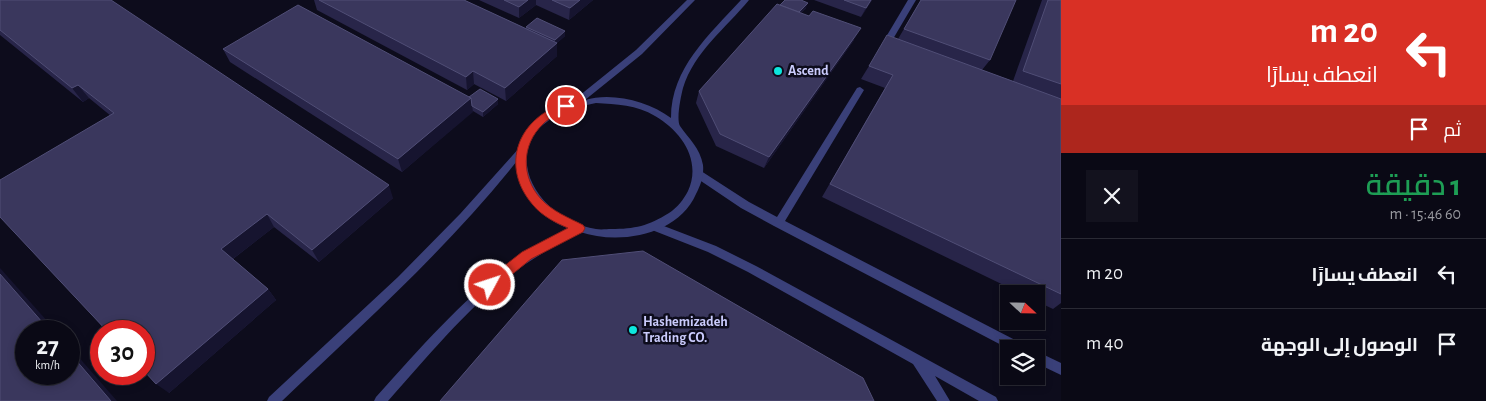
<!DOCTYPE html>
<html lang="ar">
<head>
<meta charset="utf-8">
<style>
	:root { --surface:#0a0915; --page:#13121e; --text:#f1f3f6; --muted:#999aa0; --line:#2a2a34 }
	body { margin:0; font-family:"Alegreya Sans",Cairo,sans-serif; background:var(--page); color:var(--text); direction:rtl; height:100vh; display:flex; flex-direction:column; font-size:19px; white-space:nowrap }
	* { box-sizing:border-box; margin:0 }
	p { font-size:16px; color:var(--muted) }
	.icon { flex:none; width:28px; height:28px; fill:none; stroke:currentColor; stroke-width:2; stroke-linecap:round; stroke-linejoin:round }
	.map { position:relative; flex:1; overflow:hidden; direction:ltr }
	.panel { display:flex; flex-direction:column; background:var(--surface); width:425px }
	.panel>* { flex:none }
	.top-card { background:#d93025; color:#fff; overflow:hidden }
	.needle { width:32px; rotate:112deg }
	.buttons { position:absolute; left:1000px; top:285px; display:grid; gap:10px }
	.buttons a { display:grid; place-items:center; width:45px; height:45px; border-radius:0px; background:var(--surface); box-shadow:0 2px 8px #0003,0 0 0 1px var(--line); font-size:25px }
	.speed { position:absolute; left:15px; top:320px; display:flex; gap:10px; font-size:25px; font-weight:700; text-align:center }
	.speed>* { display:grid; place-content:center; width:65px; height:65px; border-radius:50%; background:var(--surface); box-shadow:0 2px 8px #0003,0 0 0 1px var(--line); line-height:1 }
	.speed small { font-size:12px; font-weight:400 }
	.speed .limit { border:8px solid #d22; background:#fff; color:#111 }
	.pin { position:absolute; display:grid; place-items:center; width:42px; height:42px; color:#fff; margin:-21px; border:2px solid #fff; border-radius:50%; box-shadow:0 1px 5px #0007 }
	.me { position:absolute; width:55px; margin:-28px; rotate:50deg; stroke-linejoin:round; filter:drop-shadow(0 0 4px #0008) }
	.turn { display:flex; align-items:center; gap:18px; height:105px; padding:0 25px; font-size:22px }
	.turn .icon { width:65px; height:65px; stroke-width:2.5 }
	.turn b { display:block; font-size:35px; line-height:42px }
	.then { display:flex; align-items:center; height:48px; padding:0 25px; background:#0003; gap:10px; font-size:19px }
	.round { display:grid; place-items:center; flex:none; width:52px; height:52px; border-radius:0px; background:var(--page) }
	.summary { display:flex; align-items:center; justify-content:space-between; height:85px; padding:0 25px }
	h1 { font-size:30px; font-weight:600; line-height:38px; color:#1e9e55 }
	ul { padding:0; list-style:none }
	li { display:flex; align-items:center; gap:15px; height:70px; padding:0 25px; border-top:1px solid var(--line) }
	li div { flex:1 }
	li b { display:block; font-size:19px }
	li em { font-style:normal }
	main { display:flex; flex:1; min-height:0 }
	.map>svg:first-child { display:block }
</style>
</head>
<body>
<main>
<section class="panel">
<div class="top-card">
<div class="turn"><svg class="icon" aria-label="left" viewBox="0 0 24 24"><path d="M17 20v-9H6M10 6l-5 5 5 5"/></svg><div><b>20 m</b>انعطف يسارًا</div></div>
<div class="then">ثم<svg class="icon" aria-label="arrive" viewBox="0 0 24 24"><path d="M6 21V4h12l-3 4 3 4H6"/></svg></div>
</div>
<div class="summary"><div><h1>1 دقيقة</h1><p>60 m · 15:46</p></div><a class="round"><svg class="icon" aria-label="close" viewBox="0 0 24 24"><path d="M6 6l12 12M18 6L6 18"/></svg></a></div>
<ul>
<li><svg class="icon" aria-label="left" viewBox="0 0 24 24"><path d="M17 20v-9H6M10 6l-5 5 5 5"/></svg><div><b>انعطف يسارًا</b></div><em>20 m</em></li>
<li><svg class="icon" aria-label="arrive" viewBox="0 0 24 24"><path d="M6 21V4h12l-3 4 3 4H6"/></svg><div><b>الوصول إلى الوجهة</b></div><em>40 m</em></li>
</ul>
</section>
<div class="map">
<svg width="1061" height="401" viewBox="0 0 1061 401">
	<rect width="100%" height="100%" fill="#0d0c1c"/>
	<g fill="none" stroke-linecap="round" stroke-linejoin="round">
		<g fill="#3a4079" fill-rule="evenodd">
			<polygon points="908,0 916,0 893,39 887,39 886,37"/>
			<polygon points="860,87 864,90 785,221 1025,345 1027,349 1009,349 774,226 741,208 695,177 693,174 695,171 701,171 749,202 777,217 857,88"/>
			<polygon points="656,223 716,246 756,266 996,397 998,401 979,401 935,376 950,401 937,401 913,364 748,272 708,252 652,230 651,227 652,224"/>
			<polygon points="1036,351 1061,363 1061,375 1036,363"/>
		</g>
		<path fill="#3a4079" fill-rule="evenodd" d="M687 0H695L642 54 585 100C612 92 648 101 671 118 671 68 709 35 741 0H749C726 28 694 52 683 88 681 96 676 119 680 126 689 139 700 148 703 165 704 175 701 185 696 194 678 236 618 245 580 232 561 242 542 253 524 265 472 302 431 353 388 401H374L376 397C437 330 486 271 568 228 548 222 528 201 520 181 518 175 518 168 517 161 447 249 363 324 282 401H267L269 397 398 277 460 214 520 147 527 129 551 110 574 103V100L636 50ZM596 103C616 104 637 105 655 116 681 131 702 160 688 191 684 199 677 208 669 213 648 226 635 229 611 229 607 229 601 230 596 229 554 223 510 178 533 135 537 128 550 120 556 115 567 108 584 106 596 103Z"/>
	</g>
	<g fill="#282549">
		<polygon points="0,0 393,198 319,262 274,227 233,259 268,289 276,300 169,393 111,116 89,98 83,102 0,35"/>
		<polygon points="314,0 464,0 526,29 526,27 565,36 557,43 557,56 506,101 474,84 467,90 317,10"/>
		<polygon points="479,0 593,0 569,20 536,5 519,18"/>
		<polygon points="814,0 872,0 861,17"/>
		<polygon points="921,0 990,60 982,70 1013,81 1042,0 1061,0 1061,303 1053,309 1036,301 1036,294 1022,294 822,197 885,88 861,79 869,66 898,39"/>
		<polygon points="780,5 806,8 801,13 854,40 764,168 716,146 696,103 699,91"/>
		<polygon points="223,49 469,97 498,99 498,104 483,117 473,111 402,172 230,62"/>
	</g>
	<g fill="#16142f">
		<polygon points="528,0 536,0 536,5 519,18 519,7"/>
		<polygon points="580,0 593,0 569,20 570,8"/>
		<polygon points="871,0 872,0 861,17 866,8"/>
		<polygon points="808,3 806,8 796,18 799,13"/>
		<polygon points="861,28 854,40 764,168 769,157"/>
		<polygon points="565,31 565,36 557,43 557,56 506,101 505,88 555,45 555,40"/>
		<polygon points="473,71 474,84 467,90 466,77"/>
		<polygon points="78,85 89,98 83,102 72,88"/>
		<polygon points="471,98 473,112 402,172 398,159"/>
		<polygon points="498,99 498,104 483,117 483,112"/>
		<polygon points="389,185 393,198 319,262 312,250"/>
		<polygon points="267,214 274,227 230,261 221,249"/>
		<polygon points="0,268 56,331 50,331 0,274"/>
		<polygon points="268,289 276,300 169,393 156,384"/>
		<polygon points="69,346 117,401 111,401 69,352"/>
	</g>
	<g fill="#3a375d" stroke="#504e76">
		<polygon points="0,0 111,0 389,185 312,250 267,214 221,249 268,289 156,384 144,371 144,331 107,331 0,217 0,180 114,113 78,85 72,88 0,30"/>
		<polygon points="319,0 464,0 557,43 505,88 473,71 466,77"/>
		<polygon points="504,0 528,0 519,7"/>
		<polygon points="552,0 580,0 570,8"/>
		<polygon points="785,0 801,0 808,3 799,12 780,5"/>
		<polygon points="844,0 871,0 866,8"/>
		<polygon points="921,0 1016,0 990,60 904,29"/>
		<polygon points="1048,0 1061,0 1061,84 1023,71"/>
		<polygon points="777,4 809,16 813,11 861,28 769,157 720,134 699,91"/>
		<polygon points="298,5 471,98 398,159 223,49"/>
		<polygon points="537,18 565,31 555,40 526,27"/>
		<polygon points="887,35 1061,99 1061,294 830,184 893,75 869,66"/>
		<polygon points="480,89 498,99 483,112 472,106 471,98 469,97"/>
		<polygon points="643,251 863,378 874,401 440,401 562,260"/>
		<polygon points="0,274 50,331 26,331 26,374 69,374 69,352 111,401 0,401"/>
	</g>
	<path fill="#d93025" stroke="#8d1f18" d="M566 103 570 104V109C561 113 550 117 543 124 521 145 521 177 541 199 552 211 569 218 583 225L585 228 583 232 531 259 494 289H485L483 285 485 281 522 252 568 228C556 223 542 216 533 205 499 166 518 117 566 103Z"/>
	<g fill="#0de6dd" stroke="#0d0c1c" stroke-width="2">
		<circle cx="778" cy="71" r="5"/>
		<circle cx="633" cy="330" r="5"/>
	</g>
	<g text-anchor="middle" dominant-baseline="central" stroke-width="5" stroke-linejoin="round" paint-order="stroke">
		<g font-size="14" font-weight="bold" fill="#cacbfc" stroke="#0d0c1c" text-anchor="start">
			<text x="788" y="71">Ascend</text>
			<text x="643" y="322">Hashemizadeh<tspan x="643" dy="16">Trading CO.</tspan></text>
		</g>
	</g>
</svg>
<div class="buttons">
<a><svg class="needle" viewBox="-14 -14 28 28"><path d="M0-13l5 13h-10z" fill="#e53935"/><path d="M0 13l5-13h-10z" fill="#999aa0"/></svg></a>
<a><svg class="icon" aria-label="layers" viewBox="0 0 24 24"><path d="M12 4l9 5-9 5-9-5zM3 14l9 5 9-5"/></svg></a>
</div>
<div class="speed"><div>27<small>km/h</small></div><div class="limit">30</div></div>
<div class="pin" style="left:566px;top:106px;background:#d93025"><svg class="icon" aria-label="arrive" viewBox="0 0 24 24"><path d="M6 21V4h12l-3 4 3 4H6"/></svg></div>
<svg class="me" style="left:490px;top:285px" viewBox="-20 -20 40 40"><circle r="17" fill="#d93025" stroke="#fff" stroke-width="3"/><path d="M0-11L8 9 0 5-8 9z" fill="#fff"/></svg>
</div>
</main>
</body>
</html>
